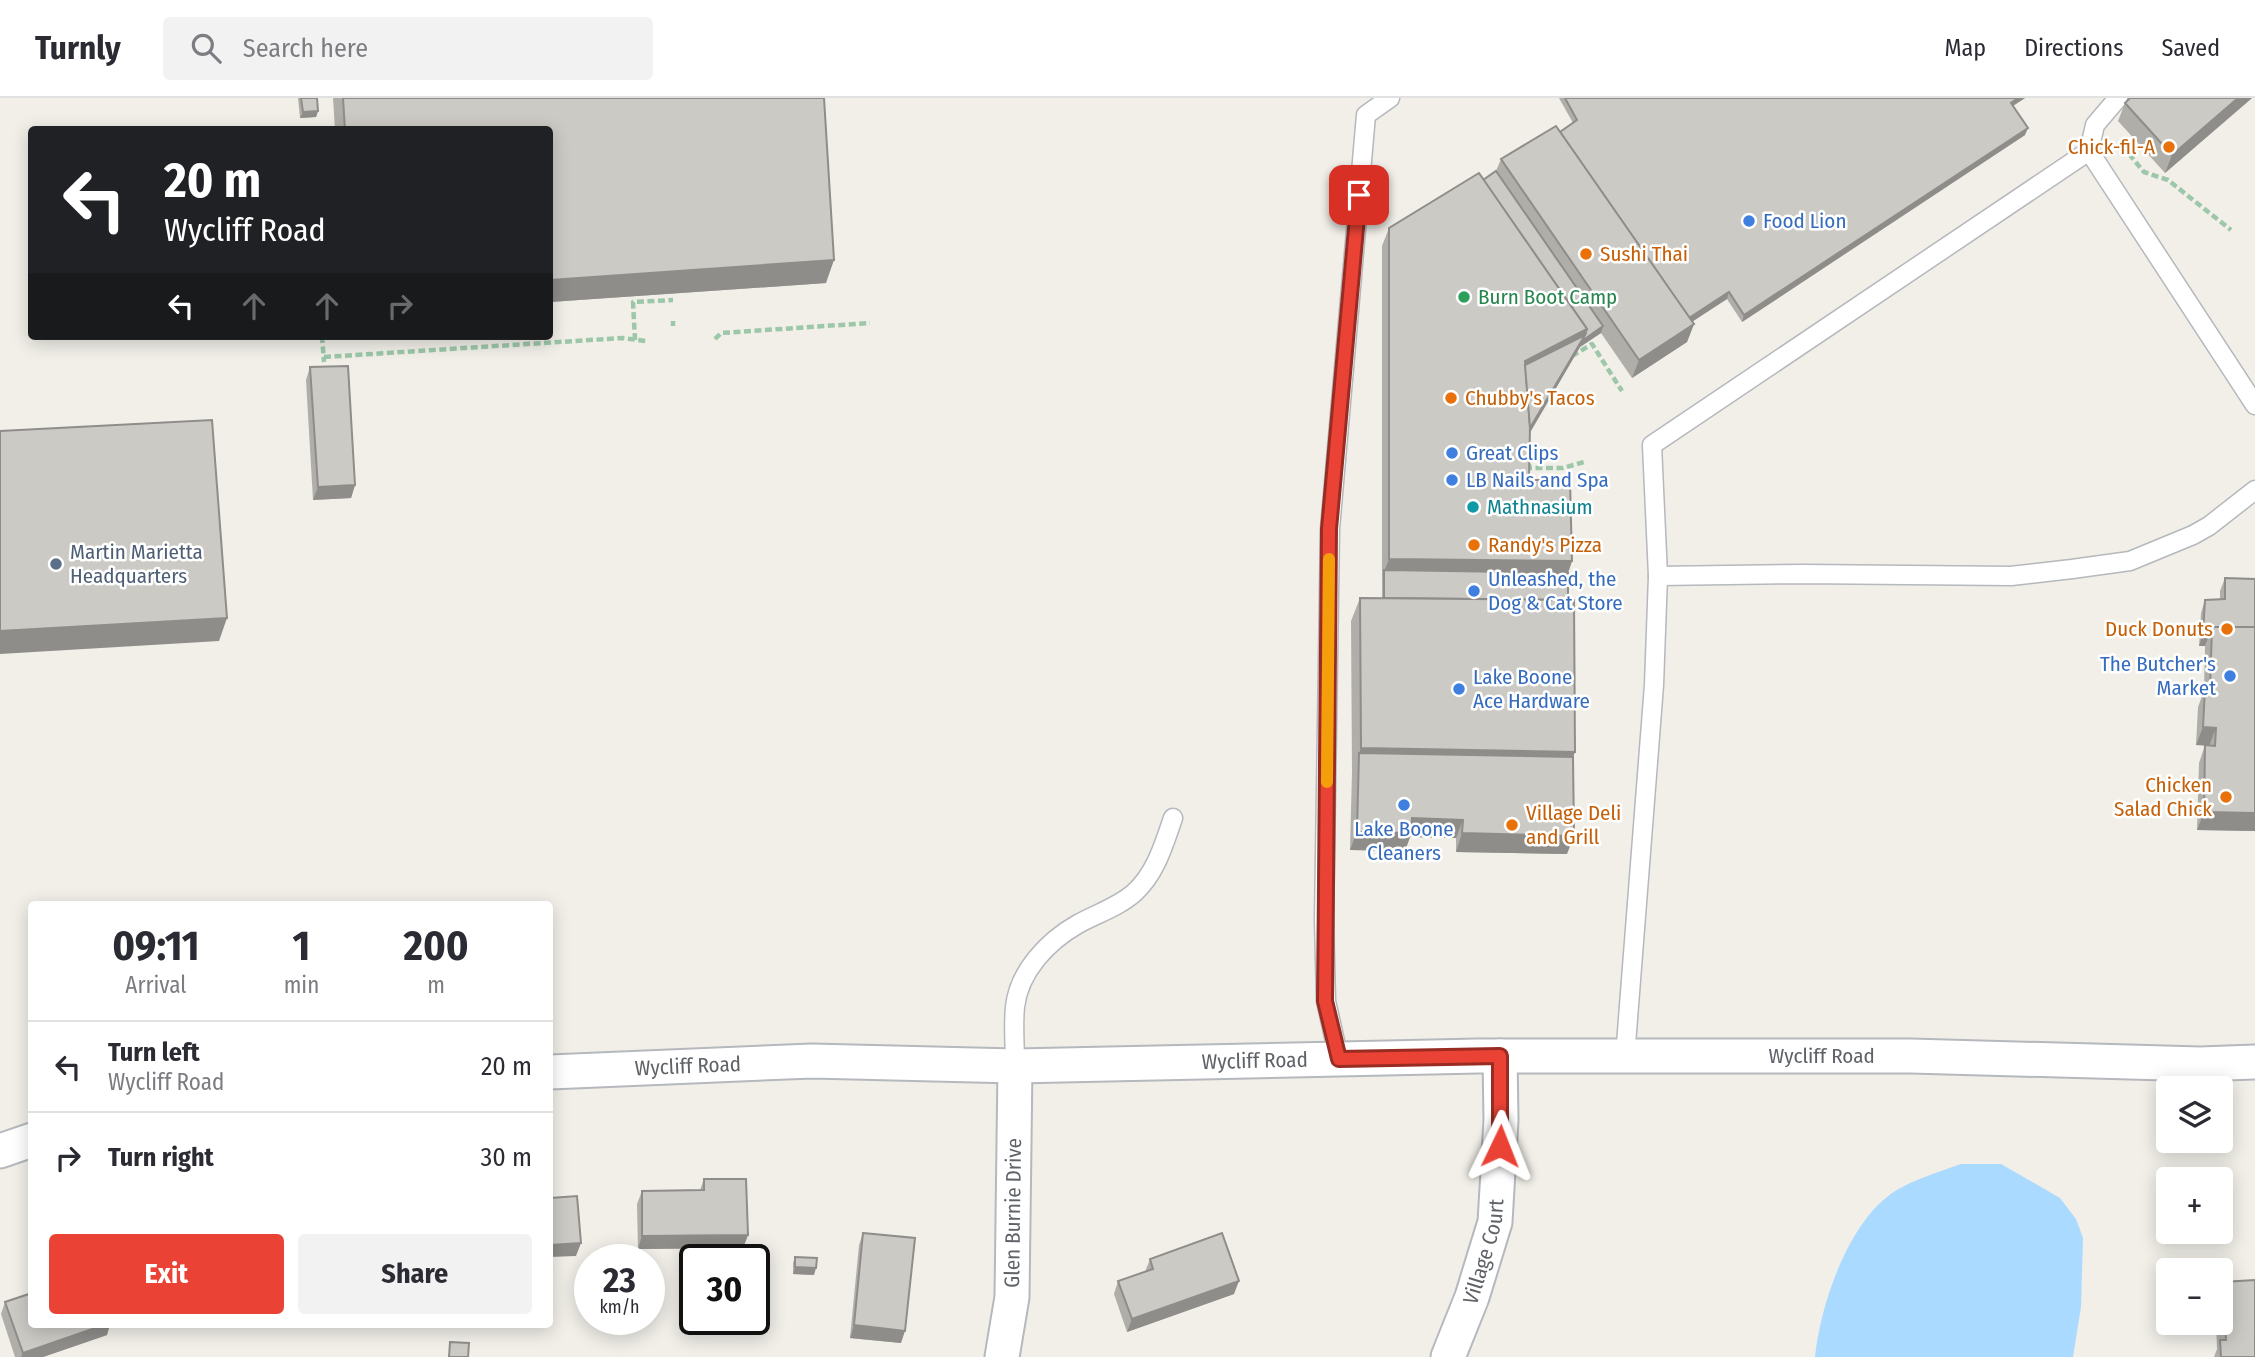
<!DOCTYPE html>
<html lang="en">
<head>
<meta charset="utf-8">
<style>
	:root { --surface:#fff; --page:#f2f2f3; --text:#2b2b33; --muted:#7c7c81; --line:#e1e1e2; --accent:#ea4335 }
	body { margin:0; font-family:"Fira Sans Condensed",sans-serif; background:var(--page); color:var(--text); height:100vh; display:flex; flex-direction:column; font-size:26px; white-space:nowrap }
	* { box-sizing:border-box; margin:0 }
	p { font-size:23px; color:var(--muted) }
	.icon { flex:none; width:38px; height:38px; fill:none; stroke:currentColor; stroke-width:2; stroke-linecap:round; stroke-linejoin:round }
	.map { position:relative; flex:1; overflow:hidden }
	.drawer { position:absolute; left:28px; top:803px; width:525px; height:427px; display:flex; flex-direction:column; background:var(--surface); border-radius:7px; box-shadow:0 4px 18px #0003 }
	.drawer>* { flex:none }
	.top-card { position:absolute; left:28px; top:28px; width:525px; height:214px; border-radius:7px; box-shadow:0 4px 18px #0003; background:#202124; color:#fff; overflow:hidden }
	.controls { position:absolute; left:2156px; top:978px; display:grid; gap:14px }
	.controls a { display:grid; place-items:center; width:77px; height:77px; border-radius:7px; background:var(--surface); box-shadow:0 4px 18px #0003; font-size:35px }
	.speed { position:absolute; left:574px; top:1146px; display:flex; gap:14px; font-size:35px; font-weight:700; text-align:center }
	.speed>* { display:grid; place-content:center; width:91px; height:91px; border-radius:50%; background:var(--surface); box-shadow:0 4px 18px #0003; line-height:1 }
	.speed small { font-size:18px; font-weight:400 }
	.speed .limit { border:4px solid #111; border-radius:10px; background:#fff; color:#111 }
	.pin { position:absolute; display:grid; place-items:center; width:60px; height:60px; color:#fff; margin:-30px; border-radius:14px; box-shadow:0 4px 10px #0006 }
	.me { position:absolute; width:77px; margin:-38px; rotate:2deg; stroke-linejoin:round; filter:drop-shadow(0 0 5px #0008) }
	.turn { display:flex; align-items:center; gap:24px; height:147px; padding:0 21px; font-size:32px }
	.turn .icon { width:91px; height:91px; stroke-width:2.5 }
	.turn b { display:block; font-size:49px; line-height:60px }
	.lanes { display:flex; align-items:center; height:66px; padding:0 21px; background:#0003; justify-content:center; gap:35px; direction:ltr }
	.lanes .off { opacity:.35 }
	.eta { display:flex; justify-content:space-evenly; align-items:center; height:119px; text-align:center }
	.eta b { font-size:42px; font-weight:700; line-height:49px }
	.button { display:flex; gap:14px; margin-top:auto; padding:14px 21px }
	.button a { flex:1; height:80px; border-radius:7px; background:var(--accent); color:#fff; font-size:28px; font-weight:700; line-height:80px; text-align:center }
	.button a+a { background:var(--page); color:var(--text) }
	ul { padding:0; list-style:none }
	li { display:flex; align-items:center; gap:21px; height:91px; padding:0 21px; border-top:2px solid var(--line) }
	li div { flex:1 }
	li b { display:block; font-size:26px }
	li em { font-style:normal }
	header { display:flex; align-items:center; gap:42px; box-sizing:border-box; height:98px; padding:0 35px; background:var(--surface); border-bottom:2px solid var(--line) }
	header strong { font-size:33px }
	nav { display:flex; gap:38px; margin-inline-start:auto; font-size:24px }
	.search { width:490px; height:63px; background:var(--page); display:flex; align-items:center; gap:18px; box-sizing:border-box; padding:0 24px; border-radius:7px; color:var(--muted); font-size:26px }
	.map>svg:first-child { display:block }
</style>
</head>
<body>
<header>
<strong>Turnly</strong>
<div class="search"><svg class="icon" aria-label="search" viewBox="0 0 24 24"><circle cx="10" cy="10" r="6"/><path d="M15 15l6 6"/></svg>Search here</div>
<nav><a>Map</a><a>Directions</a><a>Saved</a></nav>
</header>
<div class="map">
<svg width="2255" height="1259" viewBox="0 0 2255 1259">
	<rect width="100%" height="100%" fill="#f1efe8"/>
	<path fill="#aadaff" d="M1961 1066H2001L2060 1100 2076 1121 2083 1140 2081 1209 2073 1259H1815C1820 1209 1846 1131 1887 1099 1905 1084 1939 1074 1961 1066Z"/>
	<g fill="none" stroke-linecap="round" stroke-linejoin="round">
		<g stroke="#b5b8bc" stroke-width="21">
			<g id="lane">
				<polyline points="2089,53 2095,27 2118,0"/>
				<polyline points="1658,478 1652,347 2089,53 2255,307"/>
				<polyline points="1625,959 1654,587 1658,478 1803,476 2011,478 2072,471 2130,463 2193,437 2209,428 2255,392"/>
				<polyline points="1339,961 1326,903 1324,822 1330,431 1366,17 1390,0"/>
				<path d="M1015 968C1015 948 1013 928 1015 909 1019 873 1048 843 1078 826 1096 816 1118 809 1134 795 1156 775 1164 746 1173 720"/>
			</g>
		</g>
		<g stroke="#b5b8bc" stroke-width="37">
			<g id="street">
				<path id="s1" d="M550 974 812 963 1015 968 1478 958H1911L2200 966 2255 964"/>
				<polyline points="0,1053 32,1042"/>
				<path id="s2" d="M1002 1259 1012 1199 1015 968"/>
				<path id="s3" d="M1448 1259 1472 1199 1495 1124 1501 1022 1500 958"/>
			</g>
		</g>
		<g stroke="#9cc7a9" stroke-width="4.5" stroke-dasharray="7 3.5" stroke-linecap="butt">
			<polyline points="2129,56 2144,74 2168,82 2231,132"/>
			<polyline points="673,223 673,228"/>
			<polyline points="322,238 324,264"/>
			<polyline points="715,241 721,235 870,225"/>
			<polyline points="635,242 633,204 673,202"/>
			<polyline points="1572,258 1592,246 1622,293"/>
			<polyline points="324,259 622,240 646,243"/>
			<polyline points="1529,366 1529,370 1563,370 1584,364"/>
		</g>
		<use href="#lane" stroke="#fff" stroke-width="18"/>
		<use href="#street" stroke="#fff" stroke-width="33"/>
	</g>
	<g fill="#afaea9">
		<polygon points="298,0 317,0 318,13 316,19 300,20"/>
		<polygon points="333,0 824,0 826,185 550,204 550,32 335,32"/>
		<polygon points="1559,0 2025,0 2013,8 2025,37 1742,224 1727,201 1692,224 1694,226 1687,244 1632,280 1601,235 1580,249 1530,335 1529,382 1572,463 1568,475 1568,502 1575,654 1573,659 1567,756 1456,754 1456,740 1410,739 1405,753 1350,752 1352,673 1351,523 1360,500 1382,500 1382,148 1389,130 1483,82 1496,73 1501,61 1560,34 1573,25"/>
		<polygon points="2130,0 2252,0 2165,75 2118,23 2125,5"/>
		<polygon points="310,269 355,387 351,400 313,402 306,282"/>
		<polygon points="2225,480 2255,733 2197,732 2199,665 2205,647 2196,647 2198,609 2204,593 2205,548 2199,548 2201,515 2205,502 2220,502 2220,493"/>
		<polygon points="704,1081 748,1137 743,1150 638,1151 637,1106 642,1093 700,1092"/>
		<polygon points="863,1135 901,1245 850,1240 859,1147"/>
		<polygon points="795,1159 814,1177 793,1176 793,1165"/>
		<polygon points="1150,1161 1234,1196 1127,1234 1114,1196 1118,1183 1145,1174"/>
		<polygon points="2223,1184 2255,1259 2214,1259 2217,1251 2216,1225 2221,1225 2221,1191"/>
		<polygon points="5,1204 107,1237 43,1259 15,1259 1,1216"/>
	</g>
	<g fill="#8f8d8a">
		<polygon points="2018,0 2025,0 2008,11 2011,5"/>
		<polygon points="2238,0 2252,0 2165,75 2172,57"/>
		<polygon points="318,13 316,19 300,20 303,14"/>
		<polygon points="2028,30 2025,37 1742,224 1744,217"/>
		<polygon points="834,162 826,185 550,204 550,182"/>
		<polygon points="1729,194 1727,201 1679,232 1681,226"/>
		<polygon points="1694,226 1687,244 1632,280 1639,262"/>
		<polygon points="1603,228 1601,235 1580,249 1523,346 1524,278 1525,263 1587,231"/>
		<polygon points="355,387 351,400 313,402 318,389"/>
		<polygon points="1389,461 1572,463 1566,481 1384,472 1382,479"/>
		<polygon points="227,520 219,543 0,556 0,533"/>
		<polygon points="2203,535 2210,535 2205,548 2199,548"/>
		<polygon points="2203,629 2216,630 2209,648 2196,647"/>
		<polygon points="1361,650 1575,654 1566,677 1359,655"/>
		<polygon points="2204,714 2255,715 2255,733 2197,732"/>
		<polygon points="1412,720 1463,722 1456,740 1410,739 1405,753 1350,752 1357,734"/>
		<polygon points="1462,735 1574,738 1567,756 1456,754"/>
		<polygon points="748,1137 743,1150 638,1151 642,1138"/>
		<polygon points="581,1145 576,1158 550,1159 550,1147"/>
		<polygon points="795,1169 816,1170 814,1177 793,1176"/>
		<polygon points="1239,1183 1234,1196 1127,1234 1132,1221"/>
		<polygon points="599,1222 618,1222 617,1225 599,1223"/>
		<polygon points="104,1227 110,1227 107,1237 43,1259 21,1259 23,1255"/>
		<polygon points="854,1227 905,1233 901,1245 850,1240"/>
	</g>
	<g fill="#cccac5" stroke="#8f8d8a" stroke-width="2">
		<polygon points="301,0 317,0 318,13 303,14"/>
		<polygon points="343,0 824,0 834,162 550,182 550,32 345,32"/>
		<polygon points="1565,0 2018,0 2011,5 2028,30 1744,217 1729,194 1689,220 1560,34 1577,22"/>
		<polygon points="2130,0 2238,0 2172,57 2125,5"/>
		<polygon points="1556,28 1694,226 1639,262 1501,61"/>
		<polygon points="1496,73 1603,228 1582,243 1587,231 1483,82"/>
		<polygon points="1479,75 1587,231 1525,263 1530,328 1529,382 1570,382 1572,463 1389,461 1389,130"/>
		<polygon points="1585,237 1530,330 1525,267"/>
		<polygon points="348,268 355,387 318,389 310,269"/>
		<polygon points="212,322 227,520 0,533 0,333"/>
		<polygon points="1384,472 1568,475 1568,502 1384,500"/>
		<polygon points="2225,480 2255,481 2255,529 2212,529 2210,535 2203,535 2205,502 2225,501"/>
		<polygon points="1360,500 1574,502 1575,654 1361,650"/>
		<polygon points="2212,529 2255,529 2255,715 2204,714 2205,647 2215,648 2216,630 2203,629 2205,591 2210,592"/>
		<polygon points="1359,655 1573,659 1574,738 1462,735 1463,722 1412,720 1411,735 1357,734"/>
		<polygon points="704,1081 746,1081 748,1137 642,1138 642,1093 704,1092"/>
		<polygon points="550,1093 551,1093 551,1100 577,1098 581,1145 550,1147"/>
		<polygon points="863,1135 915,1140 905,1233 854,1227"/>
		<polygon points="1222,1135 1239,1183 1132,1221 1118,1183 1153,1171 1150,1161"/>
		<polygon points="795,1159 817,1160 816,1170 795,1169"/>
		<polygon points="2255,1182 2255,1259 2221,1259 2220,1242 2226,1242 2223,1184"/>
		<polygon points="32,1195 32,1227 104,1227 23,1255 5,1204"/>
		<polygon points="450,1244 469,1245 468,1259 449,1259"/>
	</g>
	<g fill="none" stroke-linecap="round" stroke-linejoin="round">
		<g stroke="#982c22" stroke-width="18">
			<polyline id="route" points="1359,97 1329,431 1325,903 1339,961 1500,958 1500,1048"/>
		</g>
		<use href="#route" stroke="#ea4335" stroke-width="12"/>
		<polyline stroke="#f59e0b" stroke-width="12" points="1327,684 1329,461"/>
	</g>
	<g fill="#e8710a" stroke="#fff" stroke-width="2.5">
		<circle cx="2169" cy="49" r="7"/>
		<circle cx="1586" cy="156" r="7"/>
		<circle cx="1451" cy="300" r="7"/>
		<circle cx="1474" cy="447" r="7"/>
		<circle cx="2227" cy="531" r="7"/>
		<circle cx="2226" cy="699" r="7"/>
		<circle cx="1512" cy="727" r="7"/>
	</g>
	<g fill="#3f7fe0" stroke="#fff" stroke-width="2.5">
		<circle cx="1749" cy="123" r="7"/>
		<circle cx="1452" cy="355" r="7"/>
		<circle cx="1452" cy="382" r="7"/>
		<circle cx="1474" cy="493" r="7"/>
		<circle cx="2230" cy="578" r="7"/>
		<circle cx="1459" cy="591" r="7"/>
		<circle cx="1404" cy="707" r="7"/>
	</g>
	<circle fill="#2e9e5b" stroke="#fff" stroke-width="2.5" cx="1464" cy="199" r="7"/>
	<circle fill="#0f9aa8" stroke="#fff" stroke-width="2.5" cx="1473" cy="409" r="7"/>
	<circle fill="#5c6f8a" stroke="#fff" stroke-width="2.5" cx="56" cy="466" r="7"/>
	<g text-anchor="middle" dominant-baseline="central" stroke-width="5" stroke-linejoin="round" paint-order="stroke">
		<g font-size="21" fill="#c56008" stroke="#fff" text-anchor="start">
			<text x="2155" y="49" text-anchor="end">Chick-fil-A</text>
			<text x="1600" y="156">Sushi Thai</text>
			<text x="1465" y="300">Chubby's Tacos</text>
			<text x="1488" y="447">Randy's Pizza</text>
			<text x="2213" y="531" text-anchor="end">Duck Donuts</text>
			<text x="2212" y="687" text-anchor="end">Chicken<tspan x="2212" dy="24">Salad Chick</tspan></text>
			<text x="1526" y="715">Village Deli<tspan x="1526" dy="24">and Grill</tspan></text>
		</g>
		<g font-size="21" fill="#366cbe" stroke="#fff" text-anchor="start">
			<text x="1763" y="123">Food Lion</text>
			<text x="1466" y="355">Great Clips</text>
			<text x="1466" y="382">LB Nails and Spa</text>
			<text x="1488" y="481">Unleashed, the<tspan x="1488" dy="24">Dog &amp; Cat Store</tspan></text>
			<text x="2216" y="566" text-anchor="end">The Butcher's<tspan x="2216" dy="24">Market</tspan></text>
			<text x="1473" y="579">Lake Boone<tspan x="1473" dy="24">Ace Hardware</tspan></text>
			<text x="1404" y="731" text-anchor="middle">Lake Boone<tspan x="1404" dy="24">Cleaners</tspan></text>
		</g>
		<g font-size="21" fill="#27864d" stroke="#fff" text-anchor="start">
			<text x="1478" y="199">Burn Boot Camp</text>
		</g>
		<g font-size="21" fill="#0d838f" stroke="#fff" text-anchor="start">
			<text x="1487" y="409">Mathnasium</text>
		</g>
		<g font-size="21" fill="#4e5e75" stroke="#fff" text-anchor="start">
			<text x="70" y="454">Martin Marietta<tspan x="70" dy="24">Headquarters</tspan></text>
		</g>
		<g font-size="21" fill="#5f6368" stroke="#fff">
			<text stroke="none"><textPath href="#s1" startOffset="1272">Wycliff Road</textPath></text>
			<text stroke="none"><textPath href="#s1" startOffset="705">Wycliff Road</textPath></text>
			<text stroke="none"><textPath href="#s1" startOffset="138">Wycliff Road</textPath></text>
			<text stroke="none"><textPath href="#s2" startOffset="145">Glen Burnie Drive</textPath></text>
			<text stroke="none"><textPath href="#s3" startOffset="112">Village Court</textPath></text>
		</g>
	</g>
</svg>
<div class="controls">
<a><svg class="icon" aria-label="layers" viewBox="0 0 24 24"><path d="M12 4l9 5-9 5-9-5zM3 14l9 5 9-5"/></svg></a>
<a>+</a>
<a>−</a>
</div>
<div class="speed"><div>23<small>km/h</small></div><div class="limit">30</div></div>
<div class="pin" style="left:1359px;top:97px;background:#d93025"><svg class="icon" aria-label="arrive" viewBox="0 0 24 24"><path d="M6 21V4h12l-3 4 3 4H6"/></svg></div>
<svg class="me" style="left:1500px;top:1048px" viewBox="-20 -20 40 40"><path d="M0-17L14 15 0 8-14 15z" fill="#ea4335" stroke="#fff" stroke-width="4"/></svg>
<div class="top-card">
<div class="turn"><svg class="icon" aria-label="left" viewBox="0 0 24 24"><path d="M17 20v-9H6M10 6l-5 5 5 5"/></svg><div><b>20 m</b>Wycliff Road</div></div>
<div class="lanes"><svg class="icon" aria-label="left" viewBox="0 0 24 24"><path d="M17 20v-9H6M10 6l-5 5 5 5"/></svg><svg class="icon off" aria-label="ahead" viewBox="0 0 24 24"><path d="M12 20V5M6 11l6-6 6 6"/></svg><svg class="icon off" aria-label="ahead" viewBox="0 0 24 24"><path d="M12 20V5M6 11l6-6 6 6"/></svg><svg class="icon off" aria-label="right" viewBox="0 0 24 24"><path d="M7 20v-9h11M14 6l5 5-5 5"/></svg></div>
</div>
<section class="drawer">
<div class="eta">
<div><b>09:11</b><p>Arrival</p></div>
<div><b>1</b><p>min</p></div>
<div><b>200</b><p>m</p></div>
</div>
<ul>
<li><svg class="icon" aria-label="left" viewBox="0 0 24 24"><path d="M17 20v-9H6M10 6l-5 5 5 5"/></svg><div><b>Turn left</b><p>Wycliff Road</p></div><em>20 m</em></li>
<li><svg class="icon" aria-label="right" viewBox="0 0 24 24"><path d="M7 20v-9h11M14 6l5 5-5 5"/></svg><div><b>Turn right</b></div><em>30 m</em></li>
</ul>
<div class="button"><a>Exit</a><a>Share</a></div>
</section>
</div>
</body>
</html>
